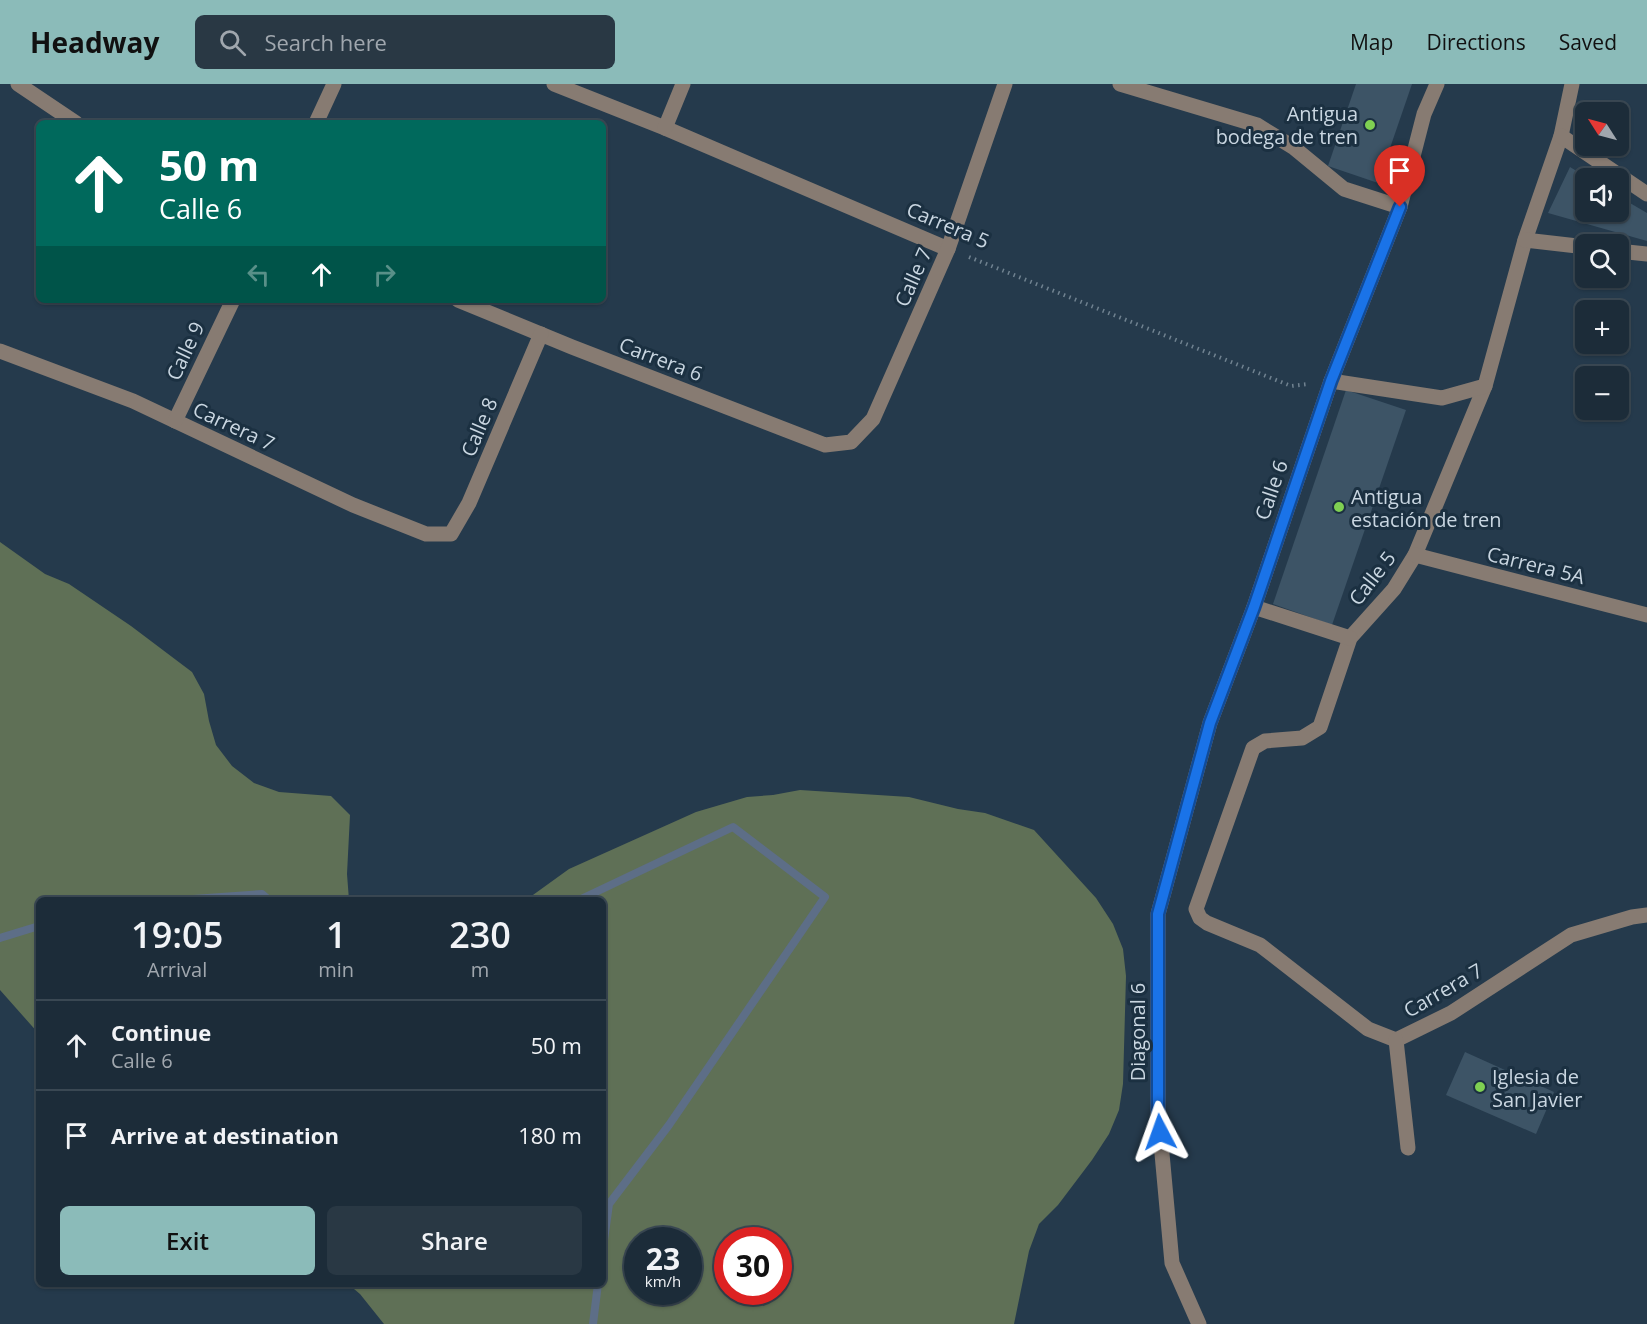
<!DOCTYPE html>
<html lang="en">
<head>
<meta charset="utf-8">
<style>
	:root { --surface:#1c2c39; --page:#293844; --text:#f1f3f6; --muted:#a0a7ae; --line:#3a4853; --accent:#8bbbb9 }
	body { margin:0; font-family:"Open Sans",sans-serif; background:var(--page); color:var(--text); height:100vh; display:flex; flex-direction:column; font-size:22px; white-space:nowrap }
	* { box-sizing:border-box; margin:0 }
	p { font-size:20px; color:var(--muted) }
	.icon { flex:none; width:33px; height:33px; fill:none; stroke:currentColor; stroke-width:2; stroke-linecap:round; stroke-linejoin:round }
	.map { position:relative; flex:1; overflow:hidden }
	.details { position:absolute; left:36px; top:813px; width:570px; height:390px; display:flex; flex-direction:column; background:var(--surface); border-radius:9px; box-shadow:0 2px 4px #0004,0 0 0 2px var(--line) }
	.details>* { flex:none }
	.hud { position:absolute; left:36px; top:36px; width:570px; height:183px; border-radius:9px; box-shadow:0 2px 4px #0004,0 0 0 2px var(--line); background:#00695c; color:#fff; overflow:hidden }
	.needle { width:39px; rotate:306deg }
	.fabs { position:absolute; left:1575px; top:18px; display:grid; gap:12px }
	.fabs a { display:grid; place-items:center; width:54px; height:54px; border-radius:9px; background:var(--surface); box-shadow:0 2px 4px #0004,0 0 0 2px var(--line); font-size:30px }
	.speed { position:absolute; left:624px; top:1143px; display:flex; gap:12px; font-size:30px; font-weight:700; text-align:center }
	.speed>* { display:grid; place-content:center; width:78px; height:78px; border-radius:50%; background:var(--surface); box-shadow:0 2px 4px #0004,0 0 0 2px var(--line); line-height:1 }
	.speed small { font-size:15px; font-weight:400 }
	.speed .limit { border:9px solid #d22; background:#fff; color:#111 }
	.pin { position:absolute; display:grid; place-items:center; width:51px; height:51px; color:#fff; margin:-62px -26px; border-radius:50% 50% 50% 0; rotate:-45deg; box-shadow:0 0 6px #0007 }
	.pin .icon { rotate:45deg }
	.me { position:absolute; width:66px; margin:-33px; rotate:356deg; stroke-linejoin:round; filter:drop-shadow(0 0 4px #0008) }
	.turn { display:flex; align-items:center; gap:21px; height:126px; padding:0 24px; font-size:27px }
	.turn .icon { width:78px; height:78px; stroke-width:2.5 }
	.turn b { display:block; font-size:42px; line-height:51px }
	.lanes { display:flex; align-items:center; height:57px; padding:0 24px; background:#0003; justify-content:center; gap:30px; direction:ltr }
	.lanes .off { opacity:.35 }
	.eta { display:flex; justify-content:space-evenly; align-items:center; height:102px; text-align:center }
	.eta b { font-size:36px; font-weight:600; line-height:42px }
	.action { display:flex; gap:12px; margin-top:auto; padding:12px 24px }
	.action a { flex:1; height:69px; border-radius:9px; background:var(--accent); color:#111; font-size:24px; font-weight:600; line-height:69px; text-align:center }
	.action a+a { background:var(--page); color:var(--text) }
	ul { padding:0; list-style:none }
	li { display:flex; align-items:center; gap:18px; height:90px; padding:0 24px; border-top:2px solid var(--line) }
	li div { flex:1 }
	li b { display:block; font-size:22px }
	li em { font-style:normal }
	header { display:flex; align-items:center; gap:36px; box-sizing:border-box; height:84px; padding:0 30px; background:var(--accent); color:#111 }
	header strong { font-size:28px }
	nav { display:flex; gap:33px; margin-inline-start:auto; font-size:21px }
	.search { width:420px; height:54px; background:var(--page); display:flex; align-items:center; gap:15px; box-sizing:border-box; padding:0 21px; border-radius:9px; color:var(--muted); font-size:22px }
	.map>svg:first-child { display:block }
</style>
</head>
<body>
<header>
<strong>Headway</strong>
<div class="search"><svg class="icon" aria-label="search" viewBox="0 0 24 24"><circle cx="10" cy="10" r="6"/><path d="M15 15l6 6"/></svg>Search here</div>
<nav><a>Map</a><a>Directions</a><a>Saved</a></nav>
</header>
<div class="map">
<svg width="1647" height="1240" viewBox="0 0 1647 1240">
	<rect width="100%" height="100%" fill="#253a4c"/>
	<g fill="#5f7056" fill-rule="evenodd">
		<polygon points="0,458 45,490 69,500 131,542 192,588 204,610 209,637 216,661 232,682 254,699 279,708 331,712 350,731 347,790 349,816 39,816 39,950 0,906"/>
		<path d="M800 706 909 713 958 725 985 729 1034 746 1096 814 1113 840 1123 865 1126 892 1123 1000 1119 1026 1109 1050 1092 1076 1058 1121 1039 1140 1029 1167 1014 1240H384L360 1210 348 1200H603V816H526L569 785 696 728 747 713 773 711ZM638 1156H688V1208H638ZM728 1156H778V1208H728Z"/>
	</g>
	<g fill="none" stroke-linecap="round" stroke-linejoin="round">
		<g stroke="#5d6e87" stroke-width="8">
			<polyline points="179,816 262,810 269,816"/>
			<polyline points="579,816 733,743 825,813 669,1041 609,1120 603,1164"/>
			<polyline points="0,854 39,842"/>
			<polyline points="593,1240 598,1200"/>
		</g>
	</g>
	<g fill="#3d5466">
		<polygon points="1356,0 1412,0 1378,99 1328,82"/>
		<polygon points="1570,83 1588,94 1586,94 1586,128 1618,128 1618,112 1647,129 1647,157 1548,129"/>
		<polygon points="1346,306 1406,326 1332,541 1273,520"/>
		<polygon points="1465,968 1554,1008 1536,1050 1446,1011"/>
	</g>
	<g fill="none" stroke-linecap="round" stroke-linejoin="round">
		<polyline stroke="#708290" stroke-width="4" stroke-dasharray="1.5 4.5" stroke-linecap="butt" points="969,173 1291,302 1308,300"/>
		<g stroke="#877b72" stroke-width="15">
			<polyline points="18,0 76,39"/>
			<polyline points="554,0 665,44 948,165"/>
			<polyline points="1120,0 1257,41 1293,63 1344,105 1400,123"/>
			<polyline points="1572,0 1561,52 1525,156 1485,302 1415,471 1394,505 1350,554 1320,643 1302,654 1265,657 1253,664 1196,825 1200,834 1207,839 1260,861 1368,945 1396,956 1451,929 1571,851 1632,833 1647,831"/>
			<polyline points="316,39 334,0"/>
			<polyline points="665,44 683,0"/>
			<polyline points="1561,52 1647,110"/>
			<polyline points="1525,156 1586,163"/>
			<polyline points="1618,167 1647,170"/>
			<polyline points="458,216 572,263 825,361 851,358 873,335 948,165 1005,0"/>
			<polyline points="0,267 133,317 353,421 426,450 451,450 469,419 541,250"/>
			<polyline points="1331,297 1442,314 1485,302"/>
			<polyline points="175,337 233,216"/>
			<polyline points="1415,471 1647,531"/>
			<polyline points="1254,523 1350,554"/>
			<polyline points="1396,956 1408,1064"/>
			<polyline points="1199,1240 1172,1179 1158,1026 1158,830 1210,639 1254,523 1331,297 1400,123 1424,30 1437,0"/>
		</g>
	</g>
	<g fill="none" stroke-linecap="round" stroke-linejoin="round">
		<g stroke="#114b97" stroke-width="15">
			<polyline id="route" points="1160,1048 1158,1026 1158,830 1210,639 1254,523 1331,297 1400,123"/>
		</g>
		<use href="#route" stroke="#1a73e8" stroke-width="10"/>
	</g>
	<g fill="#7fd052" stroke="#1b3041" stroke-width="2">
		<circle cx="1370" cy="41" r="6"/>
		<circle cx="1339" cy="423" r="6"/>
		<circle cx="1480" cy="1003" r="6"/>
	</g>
	<g text-anchor="middle" dominant-baseline="central" stroke-width="6" stroke-linejoin="round" paint-order="stroke">
		<g font-size="20" fill="#c9d6e1" stroke="#1b3041" text-anchor="start">
			<text x="1358" y="29" text-anchor="end">Antigua<tspan x="1358" dy="23">bodega de tren</tspan></text>
			<text x="1351" y="412">Antigua<tspan x="1351" dy="23">estación de tren</tspan></text>
			<text x="1492" y="992">Iglesia de<tspan x="1492" dy="23">San Javier</tspan></text>
		</g>
		<g font-size="20" fill="#c9d6e1" stroke="#1b3041">
			<text transform="translate(948 141) rotate(23)">Carrera 5</text>
			<text transform="translate(913 193) rotate(-66)">Calle 7</text>
			<text transform="translate(185 267) rotate(-65)">Calle 9</text>
			<text transform="translate(661 275) rotate(21)">Carrera 6</text>
			<text transform="translate(234 342) rotate(25)">Carrera 7</text>
			<text transform="translate(479 343) rotate(-67)">Calle 8</text>
			<text transform="translate(1271 406) rotate(-71)">Calle 6</text>
			<text transform="translate(1536 481) rotate(14)">Carrera 5A</text>
			<text transform="translate(1372 494) rotate(-52)">Calle 5</text>
			<text transform="translate(1443 906) rotate(-30)">Carrera 7</text>
			<text transform="translate(1137 948) rotate(-90)">Diagonal 6</text>
		</g>
	</g>
</svg>
<div class="fabs">
<a><svg class="needle" viewBox="-14 -14 28 28"><path d="M0-13l5 13h-10z" fill="#e53935"/><path d="M0 13l5-13h-10z" fill="#a0a7ae"/></svg></a>
<a><svg class="icon" aria-label="sound" viewBox="0 0 24 24"><path d="M4 9h4l5-4v14l-5-4H4zM17 9q2 3 0 6"/></svg></a>
<a><svg class="icon" aria-label="search" viewBox="0 0 24 24"><circle cx="10" cy="10" r="6"/><path d="M15 15l6 6"/></svg></a>
<a>+</a>
<a>−</a>
</div>
<div class="speed"><div>23<small>km/h</small></div><div class="limit">30</div></div>
<div class="pin" style="left:1400px;top:123px;background:#d93025"><svg class="icon" aria-label="arrive" viewBox="0 0 24 24"><path d="M6 21V4h12l-3 4 3 4H6"/></svg></div>
<svg class="me" style="left:1160px;top:1048px" viewBox="-20 -20 40 40"><path d="M0-17L14 15 0 8-14 15z" fill="#1a73e8" stroke="#fff" stroke-width="4"/></svg>
<div class="hud">
<div class="turn"><svg class="icon" aria-label="ahead" viewBox="0 0 24 24"><path d="M12 20V5M6 11l6-6 6 6"/></svg><div><b>50 m</b>Calle 6</div></div>
<div class="lanes"><svg class="icon off" aria-label="left" viewBox="0 0 24 24"><path d="M17 20v-9H6M10 6l-5 5 5 5"/></svg><svg class="icon" aria-label="ahead" viewBox="0 0 24 24"><path d="M12 20V5M6 11l6-6 6 6"/></svg><svg class="icon off" aria-label="right" viewBox="0 0 24 24"><path d="M7 20v-9h11M14 6l5 5-5 5"/></svg></div>
</div>
<section class="details">
<div class="eta">
<div><b>19:05</b><p>Arrival</p></div>
<div><b>1</b><p>min</p></div>
<div><b>230</b><p>m</p></div>
</div>
<ul>
<li><svg class="icon" aria-label="ahead" viewBox="0 0 24 24"><path d="M12 20V5M6 11l6-6 6 6"/></svg><div><b>Continue</b><p>Calle 6</p></div><em>50 m</em></li>
<li><svg class="icon" aria-label="arrive" viewBox="0 0 24 24"><path d="M6 21V4h12l-3 4 3 4H6"/></svg><div><b>Arrive at destination</b></div><em>180 m</em></li>
</ul>
<div class="action"><a>Exit</a><a>Share</a></div>
</section>
</div>
</body>
</html>
